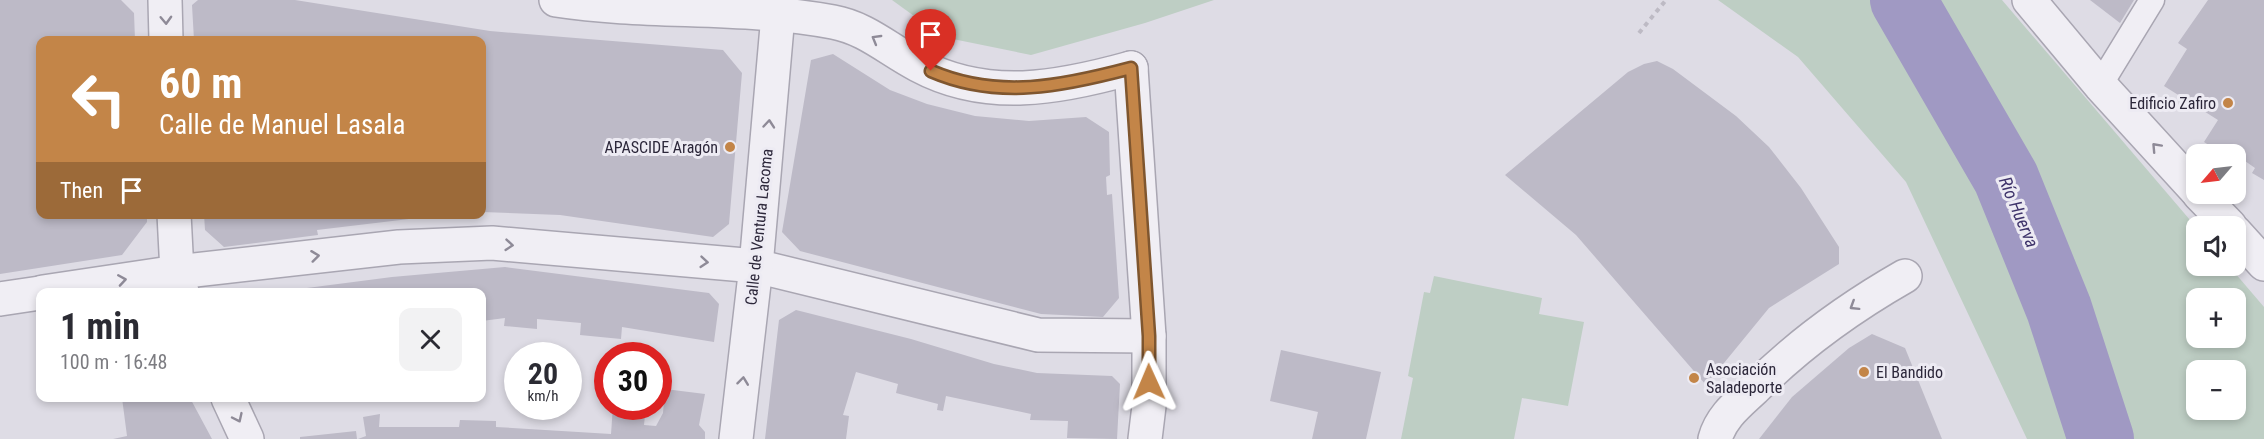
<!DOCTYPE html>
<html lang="en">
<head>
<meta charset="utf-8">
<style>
	:root { --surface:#fff; --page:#f2f2f3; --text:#2b2b33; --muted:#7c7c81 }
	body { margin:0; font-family:"Roboto Condensed",sans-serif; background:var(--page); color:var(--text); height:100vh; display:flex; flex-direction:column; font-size:22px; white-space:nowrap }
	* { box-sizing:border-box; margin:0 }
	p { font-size:20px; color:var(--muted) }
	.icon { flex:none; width:33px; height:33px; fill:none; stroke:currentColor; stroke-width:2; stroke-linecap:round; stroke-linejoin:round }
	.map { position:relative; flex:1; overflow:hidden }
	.details { position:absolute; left:36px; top:288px; width:450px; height:114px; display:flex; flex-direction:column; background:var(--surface); border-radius:12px; box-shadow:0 3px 9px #0003 }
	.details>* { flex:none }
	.banner { position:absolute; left:36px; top:36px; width:450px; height:183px; border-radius:12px; box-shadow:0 3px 9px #0003; background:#c38548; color:#fff; overflow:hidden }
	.needle { width:39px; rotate:242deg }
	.controls { position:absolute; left:2186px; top:144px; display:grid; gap:12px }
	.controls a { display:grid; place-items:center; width:60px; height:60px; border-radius:12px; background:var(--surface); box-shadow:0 3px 9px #0003; font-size:30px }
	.speed { position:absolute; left:504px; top:342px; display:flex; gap:12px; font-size:30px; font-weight:700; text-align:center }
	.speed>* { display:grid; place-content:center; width:78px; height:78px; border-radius:50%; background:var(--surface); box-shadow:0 3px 9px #0003; line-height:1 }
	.speed small { font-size:15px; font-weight:400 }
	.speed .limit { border:9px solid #d22; background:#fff; color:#111 }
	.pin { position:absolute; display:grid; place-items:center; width:51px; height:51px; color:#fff; margin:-62px -26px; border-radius:50% 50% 50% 0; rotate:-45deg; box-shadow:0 0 6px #0007 }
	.pin .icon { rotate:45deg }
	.me { position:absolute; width:66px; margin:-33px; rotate:359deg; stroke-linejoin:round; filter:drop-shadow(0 0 4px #0008) }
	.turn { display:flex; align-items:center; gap:21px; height:126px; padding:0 24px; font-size:27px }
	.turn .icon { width:78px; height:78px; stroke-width:2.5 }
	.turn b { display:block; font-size:42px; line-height:51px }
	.then { display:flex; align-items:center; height:57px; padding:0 24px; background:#0003; gap:12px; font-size:22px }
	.round { display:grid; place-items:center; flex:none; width:63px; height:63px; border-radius:12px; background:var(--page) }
	.head { display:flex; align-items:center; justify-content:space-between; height:102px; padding:0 24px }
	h1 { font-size:36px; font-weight:700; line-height:45px }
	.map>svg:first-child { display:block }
</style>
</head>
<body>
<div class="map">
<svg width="2264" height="439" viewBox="0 0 2264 439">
	<rect width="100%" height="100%" fill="#dedce5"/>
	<g fill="#becec4" fill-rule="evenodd">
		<polygon points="892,0 1214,0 1145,23 1031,55 943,37"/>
		<path d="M1718 0H2002L2196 227V266H2229L2264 307V439H2027L1906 182 1798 57ZM2196 298H2235V338H2196ZM2196 370H2235V410H2196Z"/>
		<polygon points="1434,276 1542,298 1539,314 1584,322 1568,406 1522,398 1514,439 1401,439 1413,378 1408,376 1424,292 1430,293"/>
	</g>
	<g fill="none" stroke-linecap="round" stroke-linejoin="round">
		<polyline stroke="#a099c3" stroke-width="66" points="1903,0 2006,178 2059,309 2101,439"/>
	</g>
	<g fill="#bdbac7">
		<polygon points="0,0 121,0 134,13 135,40 40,40 40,214 147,214 147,222 122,255 0,274"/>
		<polygon points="198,0 295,0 490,31 723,50 742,73 729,224 713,237 560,215 482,212 482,40 194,40 192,5"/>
		<polygon points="2090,0 2134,0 2120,23"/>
		<polygon points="2208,0 2264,0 2264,180 2252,173 2255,168 2235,154 2223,154 2204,142 2218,120 2164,86 2187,49 2178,43"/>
		<polygon points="833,54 890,90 927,104 975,116 1029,121 1086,117 1109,132 1110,175 1106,177 1107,195 1112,194 1119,298 1103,317 1041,314 800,251 782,232 811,60"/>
		<polygon points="1657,61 1673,69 1736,116 1769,147 1801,188 1839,247 1839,264 1769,308 1706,385 1576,235 1505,175 1628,72 1644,64"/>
		<polygon points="204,214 434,214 434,216 317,230 318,235 224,247 205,230"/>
		<polygon points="505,267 709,293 719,304 714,342 622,327 621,339 580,335 581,323 537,319 537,329 504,326 505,318 482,321 482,292 276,292 392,277"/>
		<polygon points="796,310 911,339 994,364 1037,373 1112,376 1120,384 1117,439 1067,438 1068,421 1030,420 1031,414 946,396 943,411 937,410 938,404 896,393 898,384 856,372 843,415 849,416 846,439 765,439 779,320"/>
		<polygon points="1872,334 1905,348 1942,439 1759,439 1792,397 1849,348"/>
		<polygon points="1281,350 1381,372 1366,439 1312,439 1318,412 1270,401"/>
		<polygon points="665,389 705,394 699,425 705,432 705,439 358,439 366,436 363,417 380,414 379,427 459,427 460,420 496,421 496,427 611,434 613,406 646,406 644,425 656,426 663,413"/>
		<polygon points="122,398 190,398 212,439 113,439 127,436"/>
		<polygon points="356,431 357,439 300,439 300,437"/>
	</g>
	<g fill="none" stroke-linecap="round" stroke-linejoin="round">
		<g stroke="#a9a6b2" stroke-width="27">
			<polyline id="pedestrian" points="2100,85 2152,0"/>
		</g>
		<g stroke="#a9a6b2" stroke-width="36">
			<g id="minor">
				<polyline points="165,0 166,40"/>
				<polyline points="2029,0 2100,85 2196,190"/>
				<polyline points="1131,68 1149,336 1149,406 1145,439"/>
				<polyline points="2199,194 2230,226"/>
				<polyline points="174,214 177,272 182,292"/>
				<polyline points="2235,232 2264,264"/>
				<polyline points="43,292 177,272 399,247 492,243 756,266 1038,335 1149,336"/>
				<polyline points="0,299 40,293"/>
				<polyline points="228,398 247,439"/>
				<polyline points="736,439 756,266 778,15"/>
				<path d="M1715 439C1721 417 1738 404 1754 389 1800 343 1849 308 1905 276"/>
			</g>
		</g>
		<g stroke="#a9a6b2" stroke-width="36">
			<path id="tertiary" d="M556 0C648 14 742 5 833 22 866 28 889 50 918 65 987 102 1059 88 1131 68"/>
		</g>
		<polyline stroke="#bdbac4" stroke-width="4" stroke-dasharray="4.5 4.5" stroke-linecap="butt" points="1639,33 1666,0"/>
		<use href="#pedestrian" stroke="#f0eef4" stroke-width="24"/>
		<use href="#minor" stroke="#f0eef4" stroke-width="33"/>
		<use href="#tertiary" stroke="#f0eef4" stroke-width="33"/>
	</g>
	<defs><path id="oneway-chevron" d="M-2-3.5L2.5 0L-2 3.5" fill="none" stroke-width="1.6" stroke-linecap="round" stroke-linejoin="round" transform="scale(1.5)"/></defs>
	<g stroke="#8e8a97">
		<use href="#oneway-chevron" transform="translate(166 20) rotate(88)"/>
		<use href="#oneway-chevron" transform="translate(876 39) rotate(-150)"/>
		<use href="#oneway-chevron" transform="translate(769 124) rotate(-85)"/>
		<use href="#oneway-chevron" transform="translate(2156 147) rotate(-133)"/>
		<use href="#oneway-chevron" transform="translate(509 245) rotate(5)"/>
		<use href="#oneway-chevron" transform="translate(315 256) rotate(-7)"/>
		<use href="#oneway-chevron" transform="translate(704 262) rotate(5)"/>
		<use href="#oneway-chevron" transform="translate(122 280) rotate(-9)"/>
		<use href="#oneway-chevron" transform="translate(1854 306) rotate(148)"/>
		<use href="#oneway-chevron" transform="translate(743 381) rotate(-83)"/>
		<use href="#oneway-chevron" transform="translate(238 418) rotate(65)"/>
	</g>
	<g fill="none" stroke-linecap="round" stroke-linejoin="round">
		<g stroke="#7f562f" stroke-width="15">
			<path id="route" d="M931 71C998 100 1063 86 1131 68L1149 336V382"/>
		</g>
		<use href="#route" stroke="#c38548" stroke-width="10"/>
	</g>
	<g fill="#c38548" stroke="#edebf3" stroke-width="2">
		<circle cx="2228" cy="103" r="6"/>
		<circle cx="730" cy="147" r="6"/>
		<circle cx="1864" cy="372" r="6"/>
		<circle cx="1694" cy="378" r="6"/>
	</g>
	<g text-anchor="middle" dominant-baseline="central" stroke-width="6" stroke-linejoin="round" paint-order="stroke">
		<g font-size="16" fill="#2c273a" stroke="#edebf3" text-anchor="end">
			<text x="2216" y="103">Edificio Zafiro</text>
			<text x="718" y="147">APASCIDE Aragón</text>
			<text x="1706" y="369" text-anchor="start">Asociación<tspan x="1706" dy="18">Saladeporte</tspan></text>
			<text x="1876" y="372" text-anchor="start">El Bandido</text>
		</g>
		<g font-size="16" fill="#2c273a" stroke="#edebf3">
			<text transform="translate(759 227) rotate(-84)">Calle de Ventura Lacoma</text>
		</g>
		<g font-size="18" font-style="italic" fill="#3f346b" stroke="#edebf3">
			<text transform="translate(2019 212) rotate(67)">Río Huerva</text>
		</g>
	</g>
</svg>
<div class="controls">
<a><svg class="needle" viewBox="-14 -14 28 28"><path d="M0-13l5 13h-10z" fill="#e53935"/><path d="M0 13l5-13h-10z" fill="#7c7c81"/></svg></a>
<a><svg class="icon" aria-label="sound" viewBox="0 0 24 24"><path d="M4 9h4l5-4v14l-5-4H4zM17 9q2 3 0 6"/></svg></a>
<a>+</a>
<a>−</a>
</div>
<div class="speed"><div>20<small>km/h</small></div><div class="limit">30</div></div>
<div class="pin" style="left:931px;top:71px;background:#d93025"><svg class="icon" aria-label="arrive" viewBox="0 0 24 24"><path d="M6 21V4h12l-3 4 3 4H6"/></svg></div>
<svg class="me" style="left:1149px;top:382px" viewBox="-20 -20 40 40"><path d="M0-17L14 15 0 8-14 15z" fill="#c38548" stroke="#fff" stroke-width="4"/></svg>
<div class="banner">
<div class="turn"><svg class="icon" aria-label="left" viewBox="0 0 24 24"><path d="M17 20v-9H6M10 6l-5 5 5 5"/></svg><div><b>60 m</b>Calle de Manuel Lasala</div></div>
<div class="then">Then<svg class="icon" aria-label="arrive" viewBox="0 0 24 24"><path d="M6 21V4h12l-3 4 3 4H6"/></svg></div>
</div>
<section class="details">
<div class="head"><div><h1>1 min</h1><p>100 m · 16:48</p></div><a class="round"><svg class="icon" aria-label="close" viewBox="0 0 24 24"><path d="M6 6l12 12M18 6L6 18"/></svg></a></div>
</section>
</div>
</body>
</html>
